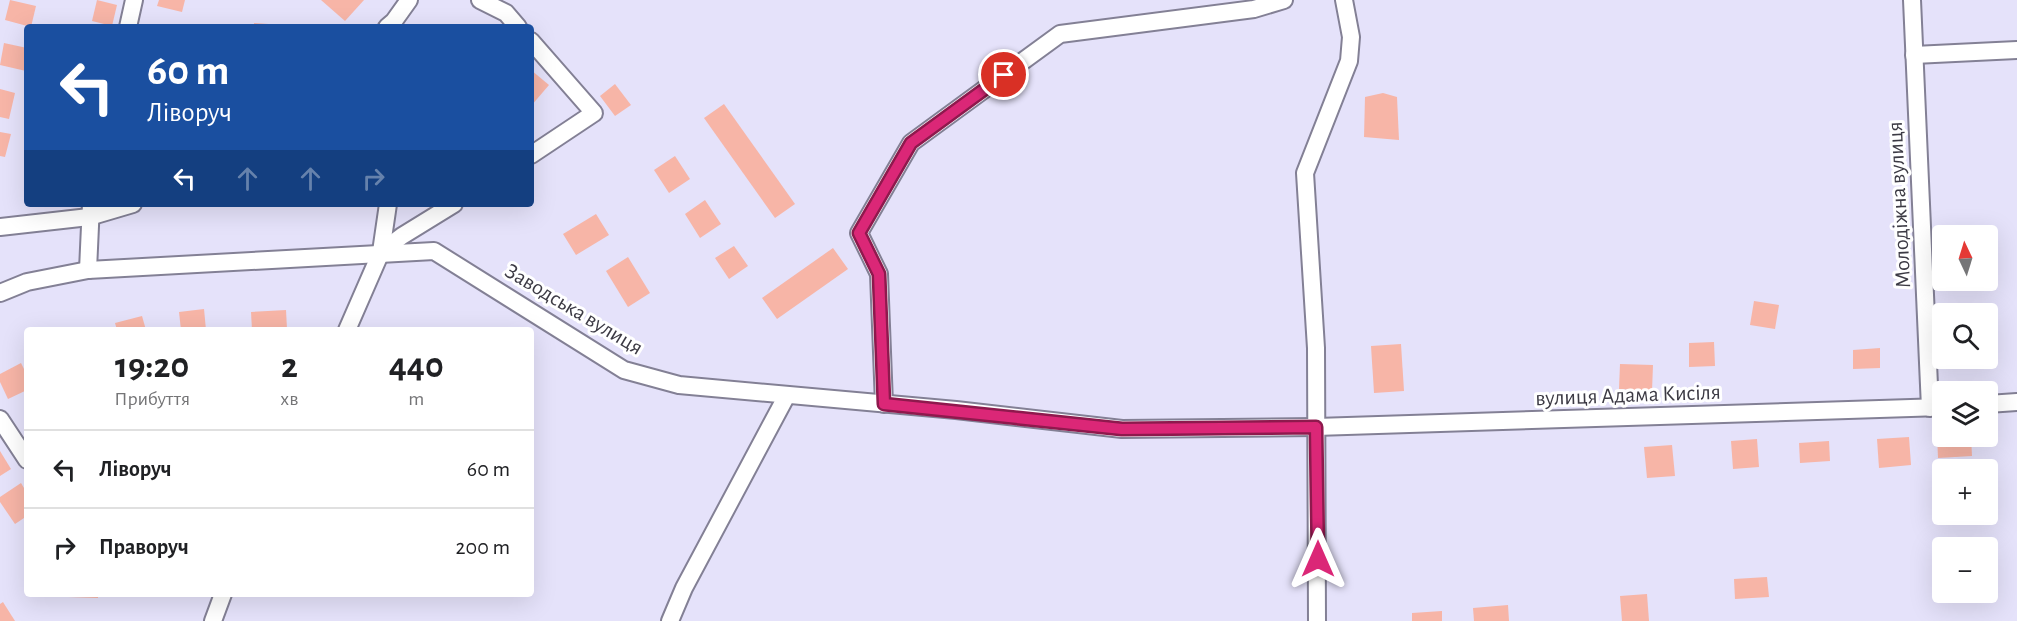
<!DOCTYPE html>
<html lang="uk">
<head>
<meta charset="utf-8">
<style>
	:root { --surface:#fff; --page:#f2f2f2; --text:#202124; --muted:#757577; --line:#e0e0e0 }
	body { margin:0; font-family:"Alegreya Sans",sans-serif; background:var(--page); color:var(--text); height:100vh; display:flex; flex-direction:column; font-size:22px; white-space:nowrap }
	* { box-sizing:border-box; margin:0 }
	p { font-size:20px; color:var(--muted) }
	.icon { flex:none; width:33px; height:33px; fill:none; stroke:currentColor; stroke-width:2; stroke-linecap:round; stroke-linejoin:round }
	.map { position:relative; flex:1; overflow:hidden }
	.sheet { position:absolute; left:24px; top:327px; width:510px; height:270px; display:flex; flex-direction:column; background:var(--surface); border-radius:6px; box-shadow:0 6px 24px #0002 }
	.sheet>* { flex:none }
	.banner { position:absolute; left:24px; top:24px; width:510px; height:183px; border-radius:6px; box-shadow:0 6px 24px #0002; background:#1a4fa0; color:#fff; overflow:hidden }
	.needle { width:39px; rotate:356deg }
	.fabs { position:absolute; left:1932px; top:225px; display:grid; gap:12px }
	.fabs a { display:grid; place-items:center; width:66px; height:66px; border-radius:6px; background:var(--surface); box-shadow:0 6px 24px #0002; font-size:30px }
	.pin { position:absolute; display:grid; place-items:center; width:51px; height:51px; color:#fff; margin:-26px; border:3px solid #fff; border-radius:50%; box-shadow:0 2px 6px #0007 }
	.me { position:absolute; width:66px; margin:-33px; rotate:0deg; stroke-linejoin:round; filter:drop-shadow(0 0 4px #0008) }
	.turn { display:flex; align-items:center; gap:21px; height:126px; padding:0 24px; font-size:27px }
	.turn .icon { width:78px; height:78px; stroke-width:2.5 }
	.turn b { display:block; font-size:42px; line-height:51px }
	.lanes { display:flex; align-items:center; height:57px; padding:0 24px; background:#0003; justify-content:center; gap:30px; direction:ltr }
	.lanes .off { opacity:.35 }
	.eta { display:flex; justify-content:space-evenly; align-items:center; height:102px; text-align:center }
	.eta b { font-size:36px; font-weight:700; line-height:42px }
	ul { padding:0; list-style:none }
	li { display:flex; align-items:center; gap:18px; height:78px; padding:0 24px; border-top:2px solid var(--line) }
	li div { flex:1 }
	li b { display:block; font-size:22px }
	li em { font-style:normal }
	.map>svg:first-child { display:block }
</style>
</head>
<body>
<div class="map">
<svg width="2017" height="621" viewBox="0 0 2017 621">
	<rect width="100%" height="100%" fill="#e5e2fa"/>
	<g fill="#f7b5a7">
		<polygon points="10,0 36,6 31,27 5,20"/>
		<polygon points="97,0 117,5 112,26 92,21"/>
		<polygon points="159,0 185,0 182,12 157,6"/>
		<polygon points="321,0 364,0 345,21"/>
		<polygon points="254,23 283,25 283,27 254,27"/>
		<polygon points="4,43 27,48 26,71 0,65"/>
		<polygon points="531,70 549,85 531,106"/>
		<polygon points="615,84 631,105 615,116 600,96"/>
		<polygon points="0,89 15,93 9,119 0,117"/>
		<polygon points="1383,93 1397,97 1399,140 1364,137 1365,97"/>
		<polygon points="724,104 795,204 775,218 704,118"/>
		<polygon points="0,132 11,134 5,157 0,156"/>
		<polygon points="675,156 690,179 669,193 654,170"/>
		<polygon points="705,200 721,224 700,238 685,214"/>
		<polygon points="596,214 609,235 576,255 563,234"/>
		<polygon points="734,246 748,266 729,279 715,258"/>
		<polygon points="833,248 848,269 777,319 762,298"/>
		<polygon points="628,257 650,293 628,307 606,271"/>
		<polygon points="1754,301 1779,305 1775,329 1750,325"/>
		<polygon points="204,309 206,330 181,330 179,312"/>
		<polygon points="286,310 287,329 252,330 251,312"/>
		<polygon points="142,316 146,330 117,330 115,323"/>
		<polygon points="1714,342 1715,366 1689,367 1689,343"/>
		<polygon points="1401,344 1404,391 1374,393 1371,346"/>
		<polygon points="1880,348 1880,368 1853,369 1853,350"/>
		<polygon points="21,363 27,375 27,390 8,399 0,382 0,374"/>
		<polygon points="1620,364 1653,365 1652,391 1619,389"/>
		<polygon points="1937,434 1942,434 1942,436 1971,436 1972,456 1938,458"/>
		<polygon points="1909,437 1911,465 1879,468 1877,439"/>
		<polygon points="1757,439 1759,467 1733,469 1731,441"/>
		<polygon points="1829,441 1830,461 1800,463 1799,443"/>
		<polygon points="1672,445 1675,476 1647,478 1644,447"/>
		<polygon points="0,451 11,469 0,476"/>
		<polygon points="21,483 27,493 27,516 15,524 0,502 0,497"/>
		<polygon points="1767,577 1769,597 1735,599 1734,579"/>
		<polygon points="68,594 98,594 98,598 68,597"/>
		<polygon points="1647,594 1649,621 1622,621 1620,596"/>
		<polygon points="3,602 15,621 0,621 0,604"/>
		<polygon points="1508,605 1509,621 1474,621 1473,608"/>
		<polygon points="1442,611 1442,621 1412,621 1412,613"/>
	</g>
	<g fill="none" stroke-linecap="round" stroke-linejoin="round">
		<g stroke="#838095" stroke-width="20">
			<g id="minor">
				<polyline points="480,0 506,13 518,27"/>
				<polyline points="1912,0 1930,408"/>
				<polyline points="128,27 134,0"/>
				<polyline points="387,27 394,21 409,0"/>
				<polyline points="531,41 594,113 531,155"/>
				<polyline points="1914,55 2017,50"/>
				<polyline points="0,227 89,217 133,204"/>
				<polyline points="381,252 402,236 454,204"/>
				<polyline points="88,270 91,204"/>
				<polyline points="0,293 27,282 88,270 434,251 624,370 679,385 956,410 1122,429 1316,427 1942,407"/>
				<polyline points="347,330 381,252 388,204"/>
				<polyline points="884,404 879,274 859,233 911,143 1060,34 1254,9 1284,0"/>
				<polyline points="1988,404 2017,402"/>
				<polyline points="0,419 27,460"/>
				<polyline points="213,621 223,594"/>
				<polyline points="670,621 684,588 787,395"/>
				<polyline points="1317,621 1316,348 1305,173 1349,61 1351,37 1344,0"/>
			</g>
		</g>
		<use href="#minor" stroke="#fff" stroke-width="16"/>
	</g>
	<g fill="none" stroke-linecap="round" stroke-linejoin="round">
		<g stroke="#8e194d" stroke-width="15">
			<polyline id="route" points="1004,75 911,143 859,233 879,274 884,404 1122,429 1316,427 1318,559"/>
		</g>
		<use href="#route" stroke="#db2777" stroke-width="10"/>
	</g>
	<g text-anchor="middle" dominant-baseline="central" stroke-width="6" stroke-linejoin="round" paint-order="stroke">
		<g font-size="22" fill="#3c3a44" stroke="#fff">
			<text transform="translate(1899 205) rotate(-93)">Молодіжна вулиця</text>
			<text transform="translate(574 309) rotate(31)">Заводська вулиця</text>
			<text transform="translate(1628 395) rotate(-2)">вулиця Адама Кисіля</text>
		</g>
	</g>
</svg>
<div class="fabs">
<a><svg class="needle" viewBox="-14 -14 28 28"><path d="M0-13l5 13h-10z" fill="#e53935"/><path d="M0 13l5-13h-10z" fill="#757577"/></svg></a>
<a><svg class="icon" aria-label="search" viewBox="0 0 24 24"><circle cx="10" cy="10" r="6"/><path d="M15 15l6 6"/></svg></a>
<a><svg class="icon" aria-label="layers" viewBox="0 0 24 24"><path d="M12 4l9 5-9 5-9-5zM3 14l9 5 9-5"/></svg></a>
<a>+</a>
<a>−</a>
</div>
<div class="pin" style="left:1004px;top:75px;background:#d93025"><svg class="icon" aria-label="arrive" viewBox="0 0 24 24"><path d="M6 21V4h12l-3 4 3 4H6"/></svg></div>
<svg class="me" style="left:1318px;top:559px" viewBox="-20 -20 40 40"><path d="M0-17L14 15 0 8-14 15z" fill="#db2777" stroke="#fff" stroke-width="4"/></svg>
<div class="banner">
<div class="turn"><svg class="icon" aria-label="left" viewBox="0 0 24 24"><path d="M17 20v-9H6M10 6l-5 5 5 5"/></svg><div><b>60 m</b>Ліворуч</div></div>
<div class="lanes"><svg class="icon" aria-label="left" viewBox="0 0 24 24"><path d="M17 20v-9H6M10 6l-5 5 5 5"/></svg><svg class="icon off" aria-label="ahead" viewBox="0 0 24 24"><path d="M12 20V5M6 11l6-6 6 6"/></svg><svg class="icon off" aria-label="ahead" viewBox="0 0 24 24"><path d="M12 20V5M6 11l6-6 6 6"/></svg><svg class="icon off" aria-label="right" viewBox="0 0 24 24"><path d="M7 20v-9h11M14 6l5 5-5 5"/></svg></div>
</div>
<section class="sheet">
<div class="eta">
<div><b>19:20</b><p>Прибуття</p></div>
<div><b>2</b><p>хв</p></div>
<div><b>440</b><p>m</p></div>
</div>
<ul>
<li><svg class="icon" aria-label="left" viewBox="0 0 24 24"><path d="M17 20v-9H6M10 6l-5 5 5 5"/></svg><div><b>Ліворуч</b></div><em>60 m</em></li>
<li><svg class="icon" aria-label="right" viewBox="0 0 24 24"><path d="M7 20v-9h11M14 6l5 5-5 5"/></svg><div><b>Праворуч</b></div><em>200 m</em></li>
</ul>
</section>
</div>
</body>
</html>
